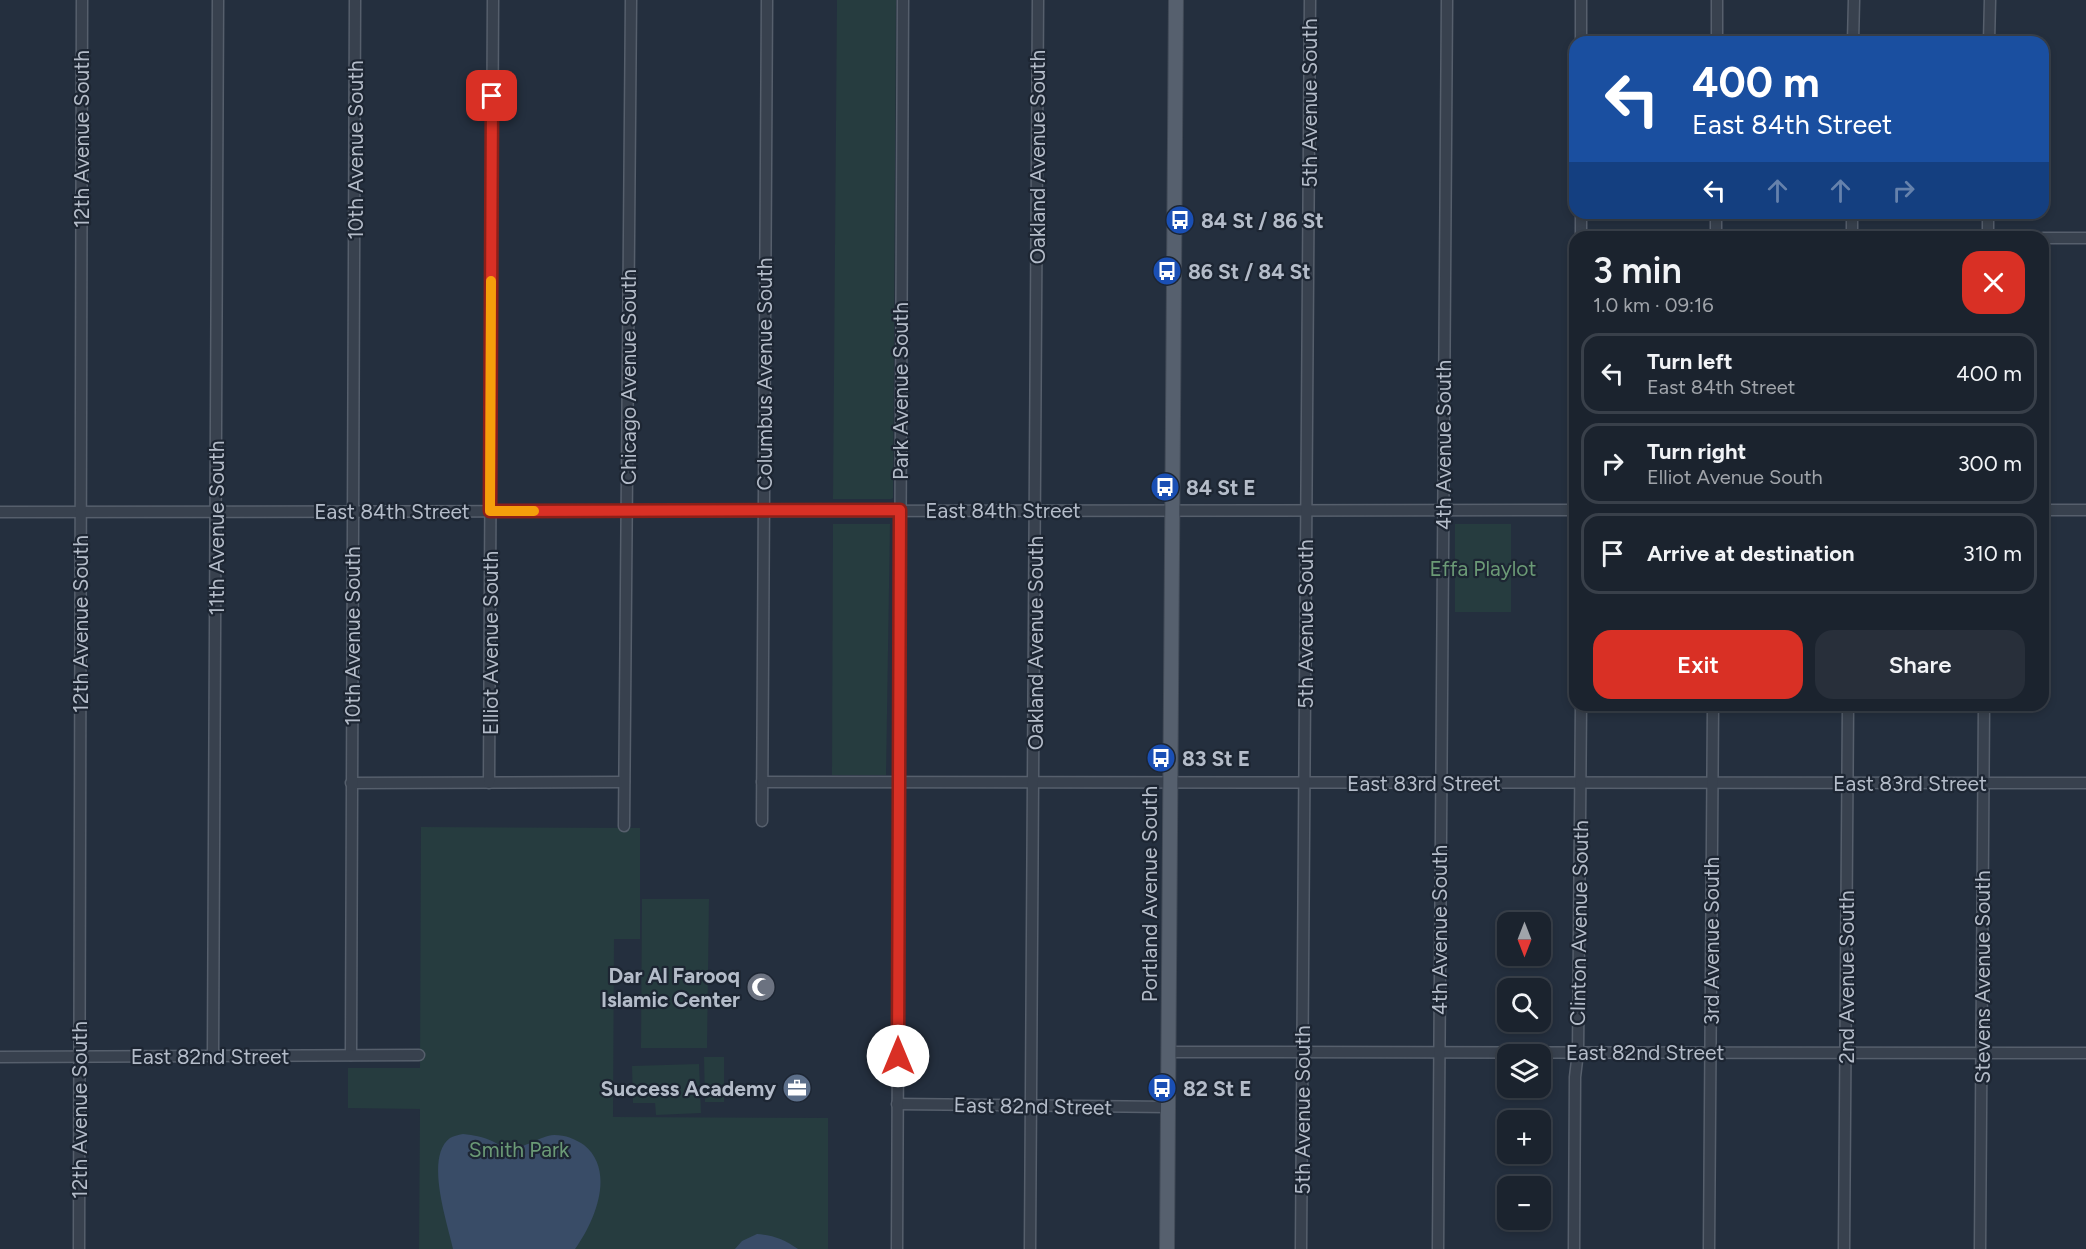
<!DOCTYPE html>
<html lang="en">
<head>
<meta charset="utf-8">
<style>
	:root { --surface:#1b232e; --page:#282f3a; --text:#f1f3f6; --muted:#a0a4aa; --line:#39404a; --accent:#d93025 }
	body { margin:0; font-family:Figtree,sans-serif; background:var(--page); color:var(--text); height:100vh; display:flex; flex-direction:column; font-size:22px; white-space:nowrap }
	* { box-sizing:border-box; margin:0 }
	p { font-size:20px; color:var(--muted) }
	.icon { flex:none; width:33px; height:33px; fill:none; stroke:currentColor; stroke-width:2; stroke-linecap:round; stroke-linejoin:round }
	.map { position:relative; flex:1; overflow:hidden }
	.panel { position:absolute; left:1569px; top:231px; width:480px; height:480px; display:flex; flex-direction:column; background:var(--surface); border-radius:18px; box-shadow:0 3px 9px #0003,0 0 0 2px var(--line) }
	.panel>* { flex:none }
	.banner { position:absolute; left:1569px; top:36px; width:480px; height:183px; border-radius:18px; box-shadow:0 3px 9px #0003,0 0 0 2px var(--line); background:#1a4fa0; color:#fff; overflow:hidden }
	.needle { width:39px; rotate:180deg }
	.controls { position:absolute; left:1497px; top:912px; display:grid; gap:12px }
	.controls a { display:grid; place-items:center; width:54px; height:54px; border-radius:12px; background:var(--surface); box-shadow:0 3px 9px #0003,0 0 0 2px var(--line); font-size:30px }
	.pin { position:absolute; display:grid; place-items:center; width:51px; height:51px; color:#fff; margin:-26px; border-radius:12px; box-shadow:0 3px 9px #0006 }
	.me { position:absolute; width:66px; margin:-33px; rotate:0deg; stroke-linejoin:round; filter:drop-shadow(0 0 4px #0008) }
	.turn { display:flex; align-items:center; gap:21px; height:126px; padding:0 24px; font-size:27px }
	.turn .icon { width:78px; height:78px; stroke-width:2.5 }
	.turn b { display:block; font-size:42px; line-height:51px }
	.lanes { display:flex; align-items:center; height:57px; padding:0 24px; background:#0003; justify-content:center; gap:30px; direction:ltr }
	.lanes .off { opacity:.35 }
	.round { display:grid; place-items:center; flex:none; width:63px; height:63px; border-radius:18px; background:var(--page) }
	.head { display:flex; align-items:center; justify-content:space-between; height:102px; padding:0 24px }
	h1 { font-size:36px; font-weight:600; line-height:45px }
	.action { display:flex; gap:12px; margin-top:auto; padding:12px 24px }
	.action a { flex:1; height:69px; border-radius:18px; background:var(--accent); color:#fff; font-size:24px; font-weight:600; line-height:69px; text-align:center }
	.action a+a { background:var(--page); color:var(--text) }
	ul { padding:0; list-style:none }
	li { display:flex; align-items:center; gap:18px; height:81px; margin:0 12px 9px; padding:0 12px; border:3px solid var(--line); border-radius:18px }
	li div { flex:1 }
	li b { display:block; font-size:22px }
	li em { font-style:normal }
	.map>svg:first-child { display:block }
</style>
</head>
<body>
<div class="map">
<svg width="2086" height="1249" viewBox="0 0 2086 1249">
	<rect width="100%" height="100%" fill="#242f3e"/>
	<g fill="#263c3f">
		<polygon points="837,0 896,0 893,498 891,499 833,499"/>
		<polygon points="833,524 890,524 886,775 832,775"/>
		<rect x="1455" y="524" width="56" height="88"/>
		<polygon points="421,827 640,828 640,939 614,939 613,1117 828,1118 828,1249 419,1249 420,1109 348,1108 348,1068 420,1068"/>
		<polygon points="642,899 709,899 707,1048 641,1048"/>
		<polygon points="704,1057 724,1057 724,1102 705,1102"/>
		<polygon points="699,1064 701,1113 656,1115 655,1103 633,1103 632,1066"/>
	</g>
	<g fill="#394c67">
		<path d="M463 1134C474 1135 484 1137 494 1142 498 1144 502 1147 506 1148 519 1152 539 1136 554 1135 566 1135 575 1139 584 1145 616 1171 595 1221 575 1249H453C448 1224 424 1157 450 1138 453 1136 458 1135 463 1134Z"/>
		<path d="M757 1234C774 1235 785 1240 798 1249H735L742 1241Z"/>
	</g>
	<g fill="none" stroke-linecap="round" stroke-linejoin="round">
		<g stroke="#565f6c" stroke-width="13">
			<g id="minor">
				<polyline points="1581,0 1581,42"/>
				<polyline points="1717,42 1717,0"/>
				<polyline points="1853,42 1854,0"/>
				<polyline points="1989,42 1990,0"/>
				<polyline points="1581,213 1581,237"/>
				<polyline points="1716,237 1716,213"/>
				<polyline points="1852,237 1852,213"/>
				<polyline points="1988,237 1988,213"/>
				<polyline points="2043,238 2086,238"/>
				<polyline points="2043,510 2086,510"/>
				<polyline points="0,512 1575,510"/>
				<polyline points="762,782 2086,783"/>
				<polyline points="351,783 624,782"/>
				<polyline points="489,783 493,0"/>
				<polyline points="762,821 767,0"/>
				<polyline points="624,826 631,0"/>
				<polyline points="1169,1052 2086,1053"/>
				<polyline points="351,1055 355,0"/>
				<polyline points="213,1056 218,0"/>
				<polyline points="0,1057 419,1055"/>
				<polyline points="897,1104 1168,1107"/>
				<polyline points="79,1249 82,0"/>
				<polyline points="897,1249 903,0"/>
				<polyline points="1030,1249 1038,0"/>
				<polyline points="1301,1249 1310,0"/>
				<polyline points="1438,1249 1447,0"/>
				<polyline points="1574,1249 1575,1077 1578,1052 1581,705"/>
				<polyline points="1709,1249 1713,705"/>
				<polyline points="1844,1249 1848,705"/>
				<polyline points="1980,1249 1984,705"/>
			</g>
		</g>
		<g stroke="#414a57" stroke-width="16">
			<polyline id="major" points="1167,1249 1176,0"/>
		</g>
		<use href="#minor" stroke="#38414e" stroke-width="10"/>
		<use href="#major" stroke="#56606e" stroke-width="14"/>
	</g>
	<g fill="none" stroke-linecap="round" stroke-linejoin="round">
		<g stroke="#8d1f18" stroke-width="15">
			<polyline id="route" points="492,96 490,511 900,510 898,1056"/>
		</g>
		<use href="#route" stroke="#d93025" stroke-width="10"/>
		<polyline stroke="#f59e0b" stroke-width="10" points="491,281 490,511 534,511"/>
	</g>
	<defs>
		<g id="bus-disc" transform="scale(1.5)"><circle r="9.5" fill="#1a4fb4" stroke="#1d2633"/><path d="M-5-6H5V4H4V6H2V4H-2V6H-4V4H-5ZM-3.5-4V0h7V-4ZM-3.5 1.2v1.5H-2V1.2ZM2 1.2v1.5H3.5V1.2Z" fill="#fff"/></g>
		<g id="mosque-disc" transform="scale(1.5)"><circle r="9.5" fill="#6b7280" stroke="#1d2633"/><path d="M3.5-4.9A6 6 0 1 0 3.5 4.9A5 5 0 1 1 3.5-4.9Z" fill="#fff"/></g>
		<g id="office-disc" transform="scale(1.5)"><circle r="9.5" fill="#5c6f8a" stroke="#1d2633"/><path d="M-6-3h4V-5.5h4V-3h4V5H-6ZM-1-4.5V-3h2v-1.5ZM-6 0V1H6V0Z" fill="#fff"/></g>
	</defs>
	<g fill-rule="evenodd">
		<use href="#bus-disc" x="1180" y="220"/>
		<use href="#bus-disc" x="1167" y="271"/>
		<use href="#bus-disc" x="1165" y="487"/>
		<use href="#bus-disc" x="1161" y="758"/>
		<use href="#mosque-disc" x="761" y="987"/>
		<use href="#office-disc" x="797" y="1088"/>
		<use href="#bus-disc" x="1162" y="1088"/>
	</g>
	<g text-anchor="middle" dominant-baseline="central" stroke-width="4.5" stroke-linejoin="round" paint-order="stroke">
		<g font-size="21" fill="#b4bcc9" stroke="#1d2633">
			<text transform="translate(1309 103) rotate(-90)">5th Avenue South</text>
			<text transform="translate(81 139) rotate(-90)">12th Avenue South</text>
			<text transform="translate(355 150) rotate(-90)">10th Avenue South</text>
			<text transform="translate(1037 157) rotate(-90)">Oakland Avenue South</text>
			<text transform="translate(764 374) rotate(-90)">Columbus Avenue South</text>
			<text transform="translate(628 377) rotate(-90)">Chicago Avenue South</text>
			<text transform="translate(900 391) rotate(-90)">Park Avenue South</text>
			<text transform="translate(1443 445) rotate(-90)">4th Avenue South</text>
			<text x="1003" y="510">East 84th Street</text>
			<text x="392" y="511">East 84th Street</text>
			<text transform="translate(216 528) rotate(-90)">11th Avenue South</text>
			<text transform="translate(80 624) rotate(-90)">12th Avenue South</text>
			<text transform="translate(1305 624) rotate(-90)">5th Avenue South</text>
			<text transform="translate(352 636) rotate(-90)">10th Avenue South</text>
			<text transform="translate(490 643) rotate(-90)">Elliot Avenue South</text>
			<text transform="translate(1035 643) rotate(-90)">Oakland Avenue South</text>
			<text x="1424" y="783">East 83rd Street</text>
			<text x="1910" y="783">East 83rd Street</text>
			<text transform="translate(1149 894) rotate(-90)">Portland Avenue South</text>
			<text transform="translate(1579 923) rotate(-89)">Clinton Avenue South</text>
			<text transform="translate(1439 930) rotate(-90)">4th Avenue South</text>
			<text transform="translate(1711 941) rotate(-90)">3rd Avenue South</text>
			<text transform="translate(1846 977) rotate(-90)">2nd Avenue South</text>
			<text transform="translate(1982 977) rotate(-90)">Stevens Avenue South</text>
			<text x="1645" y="1052">East 82nd Street</text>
			<text x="210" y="1056">East 82nd Street</text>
			<text transform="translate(1033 1106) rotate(1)">East 82nd Street</text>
			<text transform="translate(79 1110) rotate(-90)">12th Avenue South</text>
			<text transform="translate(1302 1110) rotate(-90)">5th Avenue South</text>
		</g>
		<g font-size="21" font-weight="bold" fill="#b4bcc9" stroke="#1d2633" text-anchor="start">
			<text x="1201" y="220">84 St / 86 St</text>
			<text x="1188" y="271">86 St / 84 St</text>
			<text x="1186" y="487">84 St E</text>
			<text x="1182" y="758">83 St E</text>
			<text x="740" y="975" text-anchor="end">Dar Al Farooq<tspan x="740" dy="24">Islamic Center</tspan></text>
			<text x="776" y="1088" text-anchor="end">Success Academy</text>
			<text x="1183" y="1088">82 St E</text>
		</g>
		<g font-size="21" fill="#6b9a76" stroke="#1d2633">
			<text x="1483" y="568">Effa Playlot</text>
			<text x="519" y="1149">Smith Park</text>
		</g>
	</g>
</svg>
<div class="controls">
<a><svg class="needle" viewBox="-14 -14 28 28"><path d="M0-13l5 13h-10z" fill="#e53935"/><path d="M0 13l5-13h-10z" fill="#a0a4aa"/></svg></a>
<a><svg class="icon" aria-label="search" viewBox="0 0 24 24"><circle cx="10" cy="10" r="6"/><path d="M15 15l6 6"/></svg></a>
<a><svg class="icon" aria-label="layers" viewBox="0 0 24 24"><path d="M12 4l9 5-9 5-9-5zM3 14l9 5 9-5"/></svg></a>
<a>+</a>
<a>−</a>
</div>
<div class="pin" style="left:492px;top:96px;background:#d93025"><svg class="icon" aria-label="arrive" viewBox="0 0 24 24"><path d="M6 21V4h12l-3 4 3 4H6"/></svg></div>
<svg class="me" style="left:898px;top:1056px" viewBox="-20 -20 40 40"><circle r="19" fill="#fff"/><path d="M0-13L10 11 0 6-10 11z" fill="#d93025"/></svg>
<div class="banner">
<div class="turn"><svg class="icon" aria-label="left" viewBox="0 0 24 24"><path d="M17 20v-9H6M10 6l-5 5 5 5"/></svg><div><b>400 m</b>East 84th Street</div></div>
<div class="lanes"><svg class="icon" aria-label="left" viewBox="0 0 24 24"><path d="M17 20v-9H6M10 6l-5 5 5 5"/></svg><svg class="icon off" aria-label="ahead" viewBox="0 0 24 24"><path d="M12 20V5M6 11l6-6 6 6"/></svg><svg class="icon off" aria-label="ahead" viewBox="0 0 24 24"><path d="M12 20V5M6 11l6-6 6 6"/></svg><svg class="icon off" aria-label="right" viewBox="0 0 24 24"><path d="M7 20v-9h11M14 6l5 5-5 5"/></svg></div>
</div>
<section class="panel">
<div class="head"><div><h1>3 min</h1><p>1.0 km · 09:16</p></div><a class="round" style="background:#d93025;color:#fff"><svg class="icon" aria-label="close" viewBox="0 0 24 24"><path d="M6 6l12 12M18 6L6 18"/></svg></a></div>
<ul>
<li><svg class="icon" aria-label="left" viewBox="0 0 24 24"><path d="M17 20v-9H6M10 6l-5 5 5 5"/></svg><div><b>Turn left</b><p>East 84th Street</p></div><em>400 m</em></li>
<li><svg class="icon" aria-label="right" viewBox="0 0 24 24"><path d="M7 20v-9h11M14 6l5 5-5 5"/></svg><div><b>Turn right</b><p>Elliot Avenue South</p></div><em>300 m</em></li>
<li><svg class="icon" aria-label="arrive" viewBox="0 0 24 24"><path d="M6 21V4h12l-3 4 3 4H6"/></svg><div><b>Arrive at destination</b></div><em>310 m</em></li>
</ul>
<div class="action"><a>Exit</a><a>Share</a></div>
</section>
</div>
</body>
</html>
